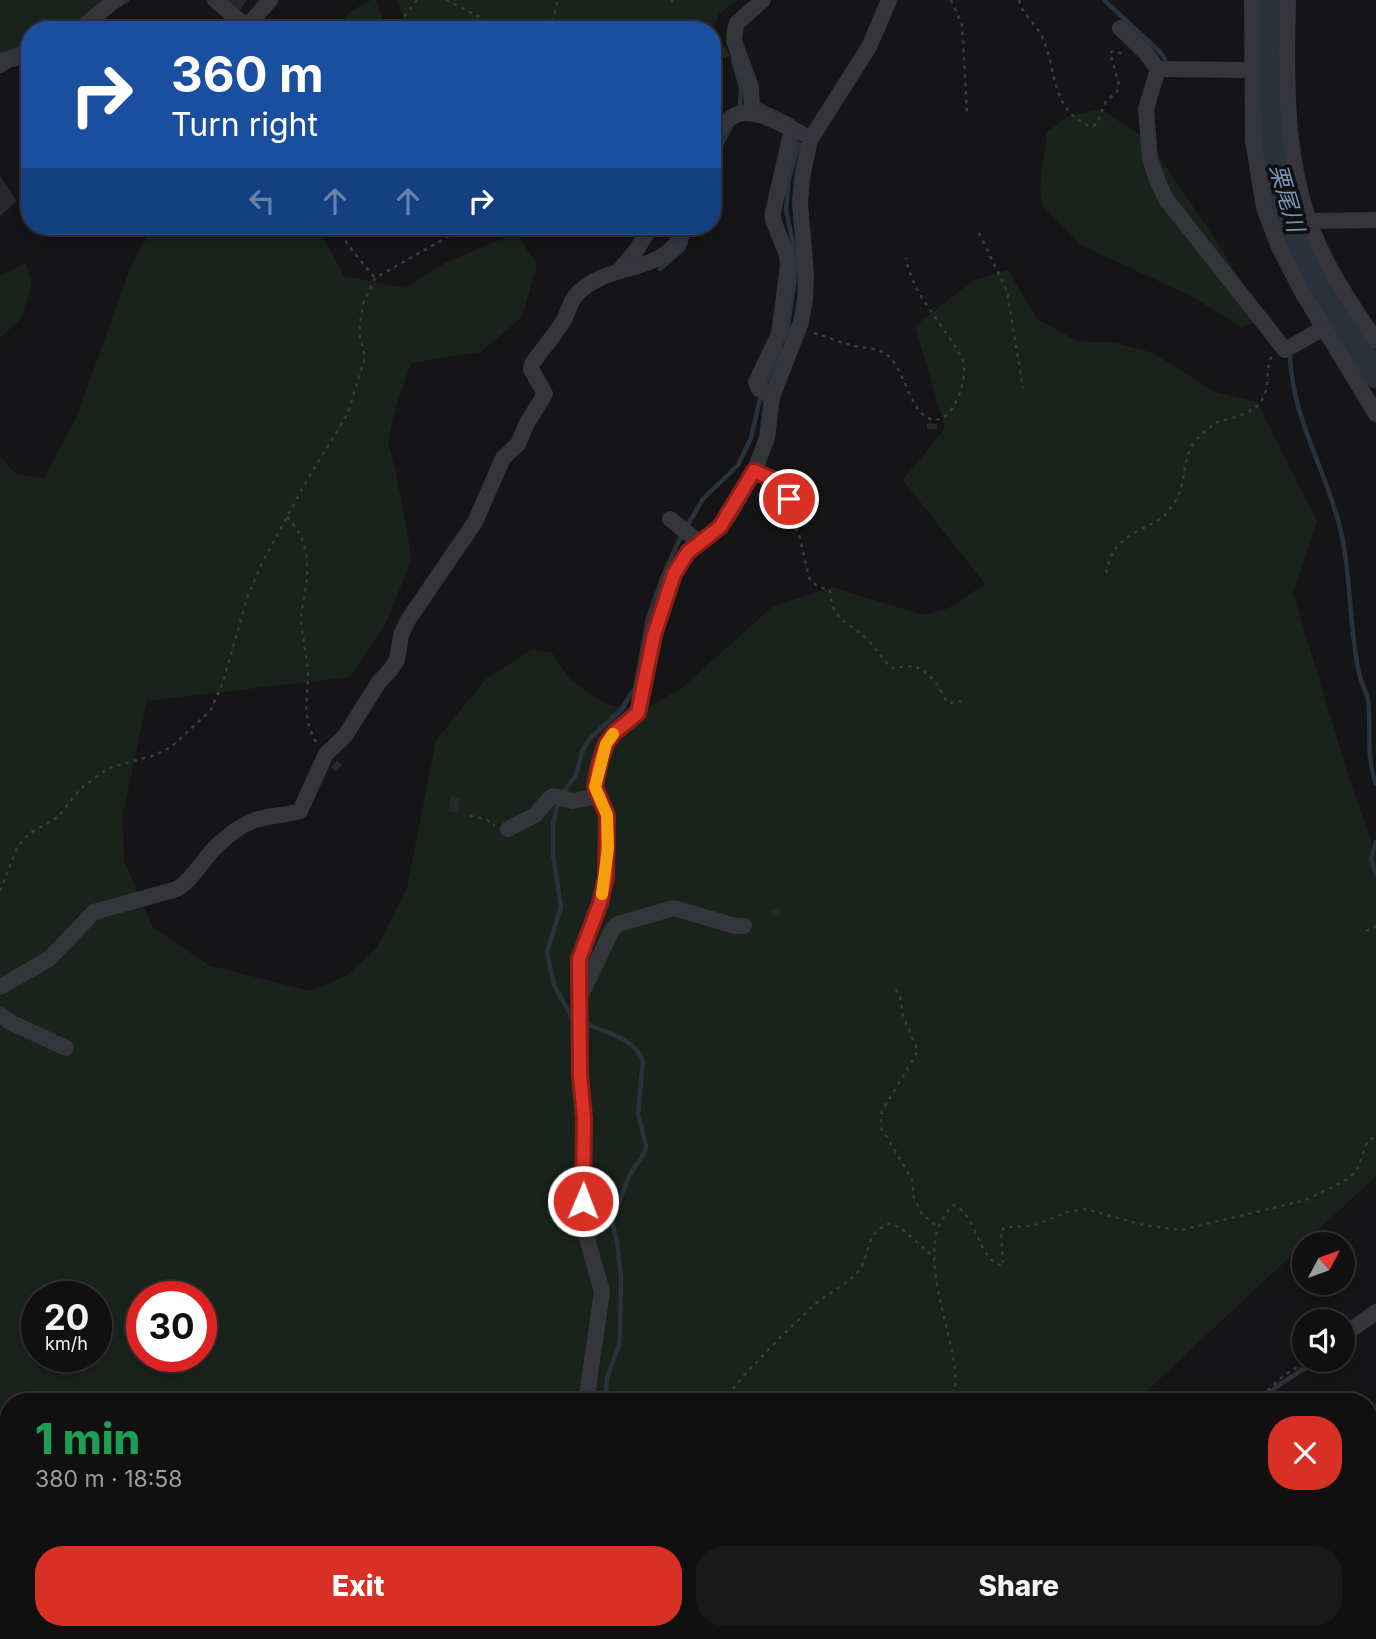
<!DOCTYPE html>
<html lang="en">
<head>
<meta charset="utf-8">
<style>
	:root { --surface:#101011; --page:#19191a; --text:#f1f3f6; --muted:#9c9d9f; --line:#303031; --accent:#d93025 }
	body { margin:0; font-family:Inter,"Noto Sans JP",sans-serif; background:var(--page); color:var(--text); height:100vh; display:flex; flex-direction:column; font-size:26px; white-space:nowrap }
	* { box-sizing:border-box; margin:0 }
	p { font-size:23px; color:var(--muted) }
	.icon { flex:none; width:38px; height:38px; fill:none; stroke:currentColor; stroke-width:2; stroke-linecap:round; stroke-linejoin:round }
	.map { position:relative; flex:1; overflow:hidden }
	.panel { position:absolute; left:0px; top:1393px; width:1377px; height:247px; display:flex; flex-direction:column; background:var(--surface); border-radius:28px 28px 0 0; box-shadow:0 4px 10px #0003,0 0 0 2px var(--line) }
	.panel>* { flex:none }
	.guide { position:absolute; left:21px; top:21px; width:700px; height:214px; border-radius:28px; box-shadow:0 4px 10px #0003,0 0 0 2px var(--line); background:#1a4fa0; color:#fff; overflow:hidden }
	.needle { width:46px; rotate:49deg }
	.controls { position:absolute; left:1292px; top:1232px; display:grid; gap:14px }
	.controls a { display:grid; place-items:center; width:63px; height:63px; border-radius:50%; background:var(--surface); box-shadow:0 4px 10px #0003,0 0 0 2px var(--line); font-size:35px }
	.speed { position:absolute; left:21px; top:1281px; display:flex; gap:14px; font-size:35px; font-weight:700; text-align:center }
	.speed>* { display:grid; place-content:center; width:91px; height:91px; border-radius:50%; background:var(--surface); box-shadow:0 4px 10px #0003,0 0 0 2px var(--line); line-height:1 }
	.speed small { font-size:18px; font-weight:400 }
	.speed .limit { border:10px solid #d22; background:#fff; color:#111 }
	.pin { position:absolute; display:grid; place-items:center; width:60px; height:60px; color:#fff; margin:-30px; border:4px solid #fff; border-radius:50%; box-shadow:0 2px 7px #0007 }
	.me { position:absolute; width:77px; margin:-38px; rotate:1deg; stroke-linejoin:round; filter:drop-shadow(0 0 5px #0008) }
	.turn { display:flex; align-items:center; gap:24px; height:147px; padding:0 35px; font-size:32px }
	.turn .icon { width:91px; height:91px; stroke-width:2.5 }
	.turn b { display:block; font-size:49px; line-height:60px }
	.lanes { display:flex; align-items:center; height:66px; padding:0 35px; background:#0003; justify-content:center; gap:35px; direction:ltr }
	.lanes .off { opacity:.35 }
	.round { display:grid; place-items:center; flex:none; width:74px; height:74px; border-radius:28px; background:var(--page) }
	.headline { display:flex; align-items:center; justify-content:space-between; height:119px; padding:0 35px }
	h1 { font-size:42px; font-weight:800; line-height:52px; color:#1e9e55 }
	.action { display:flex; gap:14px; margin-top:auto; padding:14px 35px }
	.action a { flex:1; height:80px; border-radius:28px; background:var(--accent); color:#fff; font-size:28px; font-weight:800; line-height:80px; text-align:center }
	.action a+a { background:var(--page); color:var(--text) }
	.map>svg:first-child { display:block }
</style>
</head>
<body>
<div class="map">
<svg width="1376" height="1639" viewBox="0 0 1376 1639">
	<rect width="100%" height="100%" fill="#151517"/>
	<g fill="#1a221c" fill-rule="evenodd">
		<polygon points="0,0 109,0 73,30 30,30 30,49 0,59"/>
		<polygon points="371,0 376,0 383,21 374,30 334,30 351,11"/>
		<polygon points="397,0 738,0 718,15 712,35 712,30 408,30"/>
		<path d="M712 39C720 64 732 95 712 116Z"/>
		<polygon points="1100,109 1148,140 1216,240 1253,300 1260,321 1241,327 1193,297 1081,245 1042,205 1040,185 1047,132 1069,116"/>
		<path d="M167 226H317L344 276 405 288 445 263 516 233 537 265 522 317 481 352 411 363 395 410 388 442 396 473 412 559 384 627 350 677 147 701 123 813 124 860 152 926 208 965 310 991 346 976 377 948 407 888 436 740 486 679 532 649 552 653 569 678 588 693 611 706 646 709 683 687 772 607 832 587 923 615 949 608 985 584 903 480 945 428 915 326 974 280 1008 270 1037 319 1077 341 1116 343 1153 353 1215 392 1257 402 1317 521 1293 593 1350 781 1376 855V1176L1135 1402H9V1631H1034L1035 1639H0V456L16 474 44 478 77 416 131 266 147 236ZM37 1297H96V1356H37ZM142 1297H201V1356H142Z"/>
		<polygon points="26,263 32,284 21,319 0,337 0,276"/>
		<polygon points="1376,1402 1376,1639 1102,1639 1112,1631 1368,1631 1368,1408"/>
	</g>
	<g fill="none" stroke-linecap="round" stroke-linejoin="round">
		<g stroke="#2a323c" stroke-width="4.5">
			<polyline points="1104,0 1159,51 1165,59"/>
			<polyline points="117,6 127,0"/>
			<polyline points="0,55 30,45"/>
			<polyline points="733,60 741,88 740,107"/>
			<polyline points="760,105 793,121"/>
			<polyline points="712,163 731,126"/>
			<polyline points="660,269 683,249 686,242"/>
			<polyline points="787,334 797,264 786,209 789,179 799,144"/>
			<path d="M1290 353C1291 418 1327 470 1341 532 1350 570 1349 610 1355 649 1356 659 1358 670 1361 680 1363 687 1367 693 1368 700 1372 731 1365 754 1376 784"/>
			<polyline points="766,383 781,348"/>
			<polyline points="687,526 703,499 738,465 751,438 760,399"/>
			<polyline points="562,794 576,775 582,751 591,737 621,710 635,688 648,618 663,576 682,534"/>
			<polyline points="558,803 553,824 553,854 561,907 547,952 554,985 574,1021"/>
			<polyline points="1376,842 1371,858 1376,875"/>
			<path d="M587 1024C606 1033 635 1038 643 1061L638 1113 646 1146 645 1152 629 1176 612 1221 617 1242 621 1277 620 1333 619 1345 607 1378 605 1402"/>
			<polyline points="1260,1402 1276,1387 1317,1360"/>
			<polyline points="0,1559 9,1566"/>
			<polyline points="998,1636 1000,1631"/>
		</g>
		<path stroke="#2a323c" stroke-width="26" d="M1271 0C1269 65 1266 150 1286 212 1305 271 1343 324 1376 375"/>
	</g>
	<g fill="#28282b">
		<polygon points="227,0 247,0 238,13"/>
		<polygon points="726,47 729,56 723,58 720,48"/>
		<polygon points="0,176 17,201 0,216"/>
		<polygon points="927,423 937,424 937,430 927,429"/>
		<polygon points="762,487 781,499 774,511 761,502 762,499 756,496"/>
		<polygon points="337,760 342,765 336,771 331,767"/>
		<polygon points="451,796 460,798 458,813 448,811"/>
		<polygon points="780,908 781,915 772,916 771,910"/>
	</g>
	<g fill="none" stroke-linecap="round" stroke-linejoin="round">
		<g stroke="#3b3d43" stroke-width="2.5" stroke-dasharray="3.5 5" stroke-linecap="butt">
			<polyline points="446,0 487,21 496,30"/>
			<polyline points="672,0 672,2"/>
			<polyline points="951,0 962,25 967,113"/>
			<path d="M1019 0C1022 14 1033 21 1040 33 1059 68 1047 108 1091 127L1097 124 1106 101 1117 92 1119 85 1110 52 1116 51 1126 56"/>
			<polyline points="394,30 417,0"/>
			<polyline points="550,30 558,0"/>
			<polyline points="337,226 348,245 374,277"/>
			<polyline points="979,233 1007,291 1023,388"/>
			<path d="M814 333C828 337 841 343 855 346 866 348 877 348 886 354 905 367 909 413 931 419 953 426 969 376 963 361 946 325 913 298 906 258"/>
			<path d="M287 517C308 538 310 564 305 592 304 601 301 611 301 619 302 637 307 655 308 674 308 703 301 714 316 742"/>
			<path d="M792 520 799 534 809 578 816 585 830 591C832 624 851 621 870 642 878 651 883 661 892 668L915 666 928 674 937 684 947 702 954 703 961 701"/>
			<path d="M1106 573C1108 567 1109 559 1113 553 1122 534 1149 528 1164 516 1168 512 1171 507 1174 503 1188 484 1180 457 1197 439 1203 434 1211 425 1218 422 1233 417 1255 414 1263 398 1270 385 1265 369 1272 356"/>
			<polyline points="470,816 486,819 495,826"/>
			<polyline points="0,891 18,846 30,833 58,817 81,788 109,768 155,755 171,747 210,711 222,685 248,595 261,565 307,480 347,415 365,358 359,332 363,304 375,278 444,239 461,226"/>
			<polyline points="1366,931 1376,926"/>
			<polyline points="896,989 901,1000 902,1013 918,1051 882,1111 881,1128 912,1179 914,1198 922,1214 939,1228"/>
			<path d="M722 1402C749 1368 780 1337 812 1307 825 1295 843 1287 856 1274 873 1256 861 1234 891 1223L903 1230 935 1258"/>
			<path d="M937 1402 955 1390C961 1338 906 1247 954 1205 979 1217 977 1261 1003 1266L1001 1230 1006 1227 1033 1226 1067 1212 1086 1209 1143 1225 1181 1230 1306 1200C1318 1193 1350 1181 1355 1172 1362 1162 1362 1150 1369 1140L1376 1137"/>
			<polyline points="1255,1402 1283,1376 1309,1360"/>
			<polyline points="0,1542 9,1550"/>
			<polyline points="87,1631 95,1639"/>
			<polyline points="500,1631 502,1639"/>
			<polyline points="532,1631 535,1639"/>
			<polyline points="560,1631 571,1639"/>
			<path d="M99 1639 111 1633 124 1638C135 1631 141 1629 150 1639"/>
			<polyline points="470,1639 470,1631"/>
			<polyline points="851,1639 853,1631"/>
		</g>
		<g stroke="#35363c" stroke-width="16">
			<polyline points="215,0 247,27"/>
			<polyline points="1252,0 1253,140 1264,208 1279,247 1301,290 1376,414"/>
			<path d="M1288 0C1286 79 1284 165 1316 239 1332 276 1354 308 1376 341"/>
			<polyline points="1120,28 1145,52 1158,69 1146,109 1150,159 1158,182 1166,199 1285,350 1324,328"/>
			<polyline points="79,30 115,0"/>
			<polyline points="244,30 270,0"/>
			<polyline points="0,65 8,60 30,55"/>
			<polyline points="1158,69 1251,70"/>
			<polyline points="752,112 751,87 734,41 735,29 737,23 763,0"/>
			<path d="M712 140C737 94 763 117 801 133"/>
			<polyline points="1309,221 1376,220"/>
			<polyline points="619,271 637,249 651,226"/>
			<polyline points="772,397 759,389 756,382 779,334 788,266 787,255 773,220 773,212 792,129"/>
			<path d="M754 471C777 479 782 484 792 507"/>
			<polyline points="670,519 700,543"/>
			<polyline points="508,829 535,815 550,798 554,796 573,801 599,796"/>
			<path d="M0 987 49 959 94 912 177 889C195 878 204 856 221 842 232 832 248 821 263 818 275 815 288 815 300 811L326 754 345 736 379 682 392 668 397 660 401 635 408 620 475 522 503 458 518 444 527 423 545 394 531 369 532 364C542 349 555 335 564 320 568 312 570 302 576 295 611 258 666 279 686 226"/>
			<polyline points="580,997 612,930 618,924 674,908 735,926 744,926"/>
			<polyline points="0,1015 10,1022 66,1048"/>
			<polyline points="1342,1336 1376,1312"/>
			<polyline points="586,1402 602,1292 582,1220 584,1118 580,1075 579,959 600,903 606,877 607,815 595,787 599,765 605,744 614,733 638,713 654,635 674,574 688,552 720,527 730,514 754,472 767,438 772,397 801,322 805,299 806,274 800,203 802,178 810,140 869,47 889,0"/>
			<polyline points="618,1631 618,1639"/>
		</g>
	</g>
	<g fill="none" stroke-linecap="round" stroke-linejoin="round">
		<g stroke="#8d1f18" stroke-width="18">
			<polyline id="route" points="583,1201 584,1118 580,1075 579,959 600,903 606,877 607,815 595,787 599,765 606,744 614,733 638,713 654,635 674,574 688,552 720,527 754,471 777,481 789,499"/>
		</g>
		<use href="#route" stroke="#d93025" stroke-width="12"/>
		<polyline stroke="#f59e0b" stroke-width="12" points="602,894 608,848 607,815 595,787 606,744 613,734"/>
	</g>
	<g text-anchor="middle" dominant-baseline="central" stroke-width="7" stroke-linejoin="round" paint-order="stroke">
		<g font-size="23" font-style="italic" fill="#7994b6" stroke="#101012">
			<text transform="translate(1287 198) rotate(74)">栗尾川</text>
		</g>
	</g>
</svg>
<div class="controls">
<a><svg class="needle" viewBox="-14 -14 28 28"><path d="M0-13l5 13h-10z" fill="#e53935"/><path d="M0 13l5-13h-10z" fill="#9c9d9f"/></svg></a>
<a><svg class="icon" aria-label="sound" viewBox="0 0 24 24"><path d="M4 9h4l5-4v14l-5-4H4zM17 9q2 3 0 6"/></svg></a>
</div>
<div class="speed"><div>20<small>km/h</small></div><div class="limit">30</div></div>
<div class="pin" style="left:789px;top:499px;background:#d93025"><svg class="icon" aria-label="arrive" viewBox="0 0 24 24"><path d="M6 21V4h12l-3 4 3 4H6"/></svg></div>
<svg class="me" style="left:583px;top:1201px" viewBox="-20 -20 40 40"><circle r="17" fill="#d93025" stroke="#fff" stroke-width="3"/><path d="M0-11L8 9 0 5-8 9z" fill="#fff"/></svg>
<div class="guide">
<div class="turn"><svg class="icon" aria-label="right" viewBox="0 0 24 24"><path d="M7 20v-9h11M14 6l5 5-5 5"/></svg><div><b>360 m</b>Turn right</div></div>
<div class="lanes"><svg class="icon off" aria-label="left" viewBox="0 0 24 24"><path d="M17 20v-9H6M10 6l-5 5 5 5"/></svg><svg class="icon off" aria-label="ahead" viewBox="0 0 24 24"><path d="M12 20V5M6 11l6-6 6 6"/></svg><svg class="icon off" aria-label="ahead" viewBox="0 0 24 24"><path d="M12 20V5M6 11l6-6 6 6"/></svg><svg class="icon" aria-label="right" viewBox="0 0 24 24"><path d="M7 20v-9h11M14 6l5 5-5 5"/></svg></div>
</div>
<section class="panel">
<div class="headline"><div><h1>1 min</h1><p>380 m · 18:58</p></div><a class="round" style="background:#d93025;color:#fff"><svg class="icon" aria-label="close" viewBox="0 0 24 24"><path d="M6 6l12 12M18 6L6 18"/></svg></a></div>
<div class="action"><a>Exit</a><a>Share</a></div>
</section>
</div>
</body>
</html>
